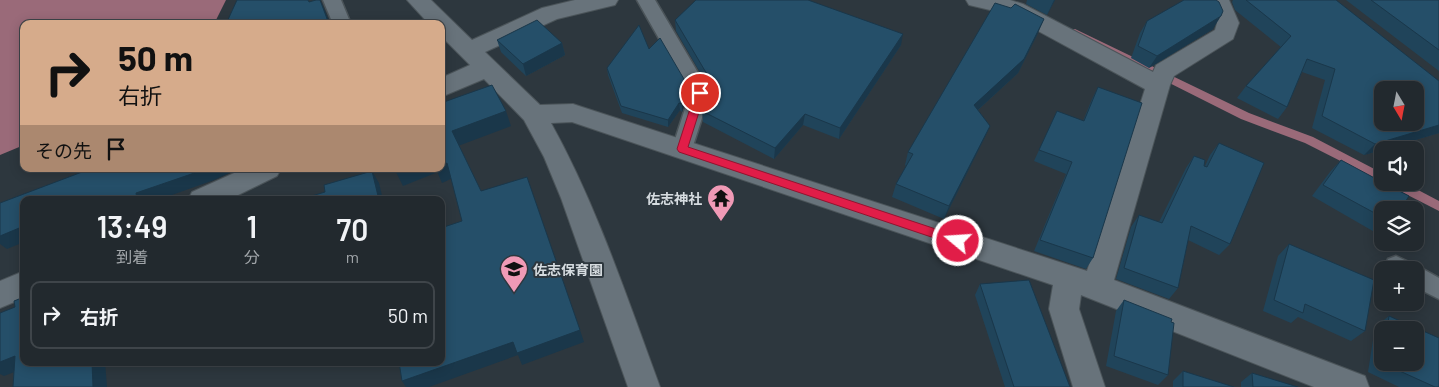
<!DOCTYPE html>
<html lang="ja">
<head>
<meta charset="utf-8">
<style>
	:root { --surface:#22292e; --page:#2e353a; --text:#f1f3f6; --muted:#a2a6aa; --line:#3f454a }
	body { margin:0; font-family:Barlow,"Noto Sans JP",sans-serif; background:var(--page); color:var(--text); height:100vh; display:flex; flex-direction:column; font-size:19px; white-space:nowrap }
	* { box-sizing:border-box; margin:0 }
	p { font-size:16px; color:var(--muted) }
	.icon { flex:none; width:28px; height:28px; fill:none; stroke:currentColor; stroke-width:2; stroke-linecap:round; stroke-linejoin:round }
	.map { position:relative; flex:1; overflow:hidden }
	.side { position:absolute; left:20px; top:196px; width:425px; height:170px; display:flex; flex-direction:column; background:var(--surface); border-radius:10px; box-shadow:0 2px 12px #0003,0 0 0 1px var(--line) }
	.side>* { flex:none }
	.banner { position:absolute; left:20px; top:20px; width:425px; height:152px; border-radius:10px; box-shadow:0 2px 12px #0003,0 0 0 1px var(--line); background:#d6ab8b; color:#111; overflow:hidden }
	.needle { width:32px; rotate:170deg }
	.controls { position:absolute; left:1374px; top:81px; display:grid; gap:10px }
	.controls a { display:grid; place-items:center; width:50px; height:50px; border-radius:10px; background:var(--surface); box-shadow:0 2px 12px #0003,0 0 0 1px var(--line); font-size:25px }
	.pin { position:absolute; display:grid; place-items:center; width:42px; height:42px; color:#fff; margin:-21px; border:2px solid #fff; border-radius:50%; box-shadow:0 1px 5px #0007 }
	.me { position:absolute; width:55px; margin:-28px; rotate:288deg; stroke-linejoin:round; filter:drop-shadow(0 0 4px #0008) }
	.turn { display:flex; align-items:center; gap:18px; height:105px; padding:0 15px; font-size:22px }
	.turn .icon { width:65px; height:65px; stroke-width:2.5 }
	.turn b { display:block; font-size:35px; line-height:42px }
	.then { display:flex; align-items:center; height:48px; padding:0 15px; background:#0003; gap:10px; font-size:19px }
	.eta { display:flex; justify-content:space-evenly; align-items:center; height:85px; text-align:center }
	.eta b { font-size:30px; font-weight:600; line-height:35px }
	ul { padding:0; list-style:none }
	li { display:flex; align-items:center; gap:15px; height:68px; margin:0 10px 8px; padding:0 5px; border:2px solid var(--line); border-radius:10px }
	li div { flex:1 }
	li b { display:block; font-size:19px }
	li em { font-style:normal }
	.map>svg:first-child { display:block }
</style>
</head>
<body>
<div class="map">
<svg width="1439" height="387" viewBox="0 0 1439 387">
	<rect width="100%" height="100%" fill="#2d373e"/>
	<polygon fill="#9a6a79" points="0,0 226,0 214,24 24,24 24,145 0,155"/>
	<g fill="none" stroke-linecap="round" stroke-linejoin="round">
		<g fill="#9a6a79" fill-rule="evenodd">
			<polygon points="1075,29 1249,113 1313,137 1382,173 1382,182 1305,143 1241,119 1072,34 1072,30"/>
			<polygon points="1387,182 1403,182 1439,201 1439,211 1388,185"/>
		</g>
		<g stroke="#4b5459" stroke-width="3">
			<g id="lane">
				<polygon points="323,0 341,0 351,24 333,24"/>
				<polygon points="637,0 655,0 710,93 692,149 689,154 682,157 675,154 672,149 690,93"/>
				<polygon points="1396,256 1411,263 1413,267 1423,269 1439,278 1439,299 1415,287 1415,270 1387,270 1385,266 1388,259"/>
			</g>
		</g>
		<g stroke="#4b5459" stroke-width="2">
			<g id="street">
				<path d="M407 0H431L472 40 542 8 575 0H618L615 5 557 19 485 52 540 105 573 104 582 107 1087 271 1145 89 1007 14 969 5 966 0H1010L1023 4 1153 72 1156 65 1215 30 1217 23 1207 0H1229L1239 23 1233 39 1174 76 1170 85 1114 280 1365 376 1369 387H1314L1081 295 1079 309 1105 387H1073L1049 309 1053 285 572 122 551 123C597 206 627 298 660 387H628L561 198 544 157 524 120 484 79 441 97V78L470 65 441 36V24H429Z"/>
				<polygon points="243,169 281,169 277,176 228,200 188,200 192,192"/>
				<polygon points="24,271 24,298 0,308 0,281"/>
			</g>
		</g>
		<use href="#lane" fill="#68737b" fill-rule="evenodd"/>
		<use href="#street" fill="#68737b" fill-rule="evenodd"/>
	</g>
	<g fill="#20445a" fill-rule="evenodd">
		<polygon points="1027,0 1055,0 1047,15 1026,4"/>
		<polygon points="1233,0 1336,0 1439,81 1439,133 1364,155 1312,128 1325,80 1302,72 1287,107 1278,119 1237,98 1246,86 1281,47 1235,10 1232,2"/>
		<polygon points="1346,0 1439,0 1439,71"/>
		<polygon points="675,20 901,45 839,139 803,125 774,159 703,122 702,111 709,88 676,31"/>
		<polygon points="1147,21 1213,29 1149,68 1131,58 1140,33"/>
		<polygon points="1038,33 1018,73 978,110 990,126 984,139 944,219 892,197 896,184 906,166 905,165 908,152"/>
		<polygon points="497,40 562,43 565,55 526,76 501,52"/>
		<polygon points="649,49 688,93 682,112 680,110 668,127 622,113 608,75 607,68"/>
		<polygon points="1098,87 1093,258 1086,269 1034,251 1066,174 1034,161 1057,111 1083,121 1092,99"/>
		<polygon points="1219,143 1230,244 1219,255 1188,240 1178,288 1169,299 1116,279 1131,227 1139,215 1159,222 1186,168 1194,156 1205,166 1210,155"/>
		<polygon points="1341,160 1382,210 1382,230 1378,234 1312,196 1330,172"/>
		<polygon points="1289,244 1365,331 1351,341 1298,317 1291,323 1263,311 1278,256"/>
		<polygon points="980,284 1070,387 1005,387 975,295"/>
		<polygon points="1124,300 1168,375 1158,385 1106,366 1116,311"/>
		<path d="M1389 316 1439 338V387H1399L1368 372 1375 327ZM1382 330H1415V362H1382Z"/>
		<polygon points="1183,371 1234,387 1173,387 1173,381"/>
		<polygon points="1252,373 1298,387 1241,387 1241,382"/>
	</g>
	<g fill="#1a374a">
		<polygon points="320,0 325,11 330,24 329,24"/>
		<polygon points="1054,0 1055,0 1047,15"/>
		<polygon points="1221,16 1213,29 1149,68 1157,56"/>
		<polygon points="1044,19 1038,33 1018,73 969,118 974,105"/>
		<polygon points="903,34 901,45 839,139 840,128"/>
		<polygon points="562,43 565,55 526,76 523,64"/>
		<polygon points="688,86 688,93 682,112 682,104"/>
		<polygon points="679,103 680,110 668,127 668,120"/>
		<polygon points="506,111 511,126 458,146 452,131"/>
		<polygon points="805,114 803,125 774,159 775,148"/>
		<polygon points="1439,125 1439,133 1364,155 1375,144"/>
		<polygon points="990,126 984,139 944,219 949,206"/>
		<polygon points="447,163 453,178 442,183 436,169 441,169 441,166"/>
		<polygon points="206,169 236,169 236,170 214,180 158,200 137,200 136,193"/>
		<polygon points="403,169 436,169 438,172 403,186 396,172"/>
		<polygon points="372,171 379,183 383,200 379,200"/>
		<polygon points="24,226 24,242 7,249 0,244 0,236"/>
		<polygon points="580,330 584,342 522,365 518,355 429,387 406,387 402,381 513,342"/>
		<polygon points="15,356 30,366 4,376 0,374 0,362"/>
		<polygon points="92,362 105,362 107,387 93,387"/>
	</g>
	<g fill="#254f69" stroke="#1a374a" fill-rule="evenodd">
		<polygon points="237,0 308,0 309,2 316,0 320,0 329,24 226,24"/>
		<polygon points="696,0 808,0 903,34 840,128 805,114 775,148 702,111 711,81 675,20"/>
		<polygon points="1184,0 1216,0 1219,2 1223,11 1221,16 1157,56 1138,46 1147,21"/>
		<path d="M1246 0H1336L1439 81V125L1375 144 1322 116 1335 69 1307 59 1287 107 1246 86 1291 36ZM1382 90H1415V122H1382Z"/>
		<polygon points="1371,0 1439,0 1439,50"/>
		<polygon points="995,3 1011,8 1015,4 1044,19 1024,59 974,105 990,126 949,206 896,184 913,154 908,152"/>
		<polygon points="537,20 562,43 523,64 497,40"/>
		<polygon points="639,25 649,49 660,38 688,86 682,104 679,103 668,120 621,106 607,68"/>
		<polygon points="492,85 506,111 452,131 481,191 527,177 580,330 517,353 513,342 402,381 399,362 441,362 441,228 462,221 447,163 441,166 441,103"/>
		<polygon points="1098,87 1142,103 1093,258 1040,240 1072,162 1039,150 1057,111 1084,121"/>
		<polygon points="1219,143 1264,163 1230,244 1191,226 1178,288 1124,268 1139,215 1162,223 1194,156 1205,160 1204,166 1207,167"/>
		<polygon points="1341,160 1382,182 1409,196 1400,210 1382,210 1382,217 1323,185"/>
		<polygon points="90,169 206,169 136,193 137,200 96,200 95,198 89,200 24,200 24,226 0,236 0,203"/>
		<polygon points="394,169 403,169 396,172"/>
		<polygon points="372,171 379,200 298,200 325,192 324,185"/>
		<polygon points="1289,244 1374,280 1365,331 1305,304 1303,313 1274,300"/>
		<polygon points="1029,280 1070,387 1014,387 980,284"/>
		<polygon points="24,297 24,362 92,362 93,387 13,387 15,356 0,362 0,313 15,307 14,301"/>
		<polygon points="1124,300 1172,319 1171,322 1174,323 1168,375 1114,356"/>
		<polygon points="1389,316 1439,338 1439,387 1435,387 1382,363 1382,361 1382,362 1415,362 1415,330 1387,330"/>
		<polygon points="1183,371 1234,387 1183,387"/>
		<polygon points="1252,373 1298,387 1253,387"/>
	</g>
	<polygon fill="#e11d48" stroke="#92132f" points="700,89 705,93 688,147 963,238 964,241 963,245 958,246 679,152 677,149 695,93"/>
	<defs>
		<g id="temple-pin" transform="scale(1.4375)"><path d="M0 17L-7.5 6A9.5 9.5 0 1 1 7.5 6Z" fill="#f09ab6" stroke="#2d373e"/><path d="M0-6L5-2H3V0L6.5 2.5H4V6H1.5V3h-3V6H-4V2.5H-6.5L-3 0V-2H-5Z" fill="#111"/></g>
		<g id="school-pin" transform="scale(1.4375)"><path d="M0 17L-7.5 6A9.5 9.5 0 1 1 7.5 6Z" fill="#f09ab6" stroke="#2d373e"/><path d="M0-5L7-2L0 1L-7-2ZM-4 1L0 2.5L4 1V4Q0 6-4 4Z" fill="#111"/></g>
	</defs>
	<g fill-rule="evenodd">
		<use href="#temple-pin" x="721" y="198"/>
		<use href="#school-pin" x="514" y="269"/>
	</g>
	<g text-anchor="middle" dominant-baseline="central" stroke-width="4" stroke-linejoin="round" paint-order="stroke">
		<g font-size="14" font-weight="bold" fill="#d6dce0" stroke="#2d373e" text-anchor="end">
			<text x="702" y="198">佐志神社</text>
			<text x="533" y="269" text-anchor="start">佐志保育園</text>
		</g>
	</g>
</svg>
<div class="controls">
<a><svg class="needle" viewBox="-14 -14 28 28"><path d="M0-13l5 13h-10z" fill="#e53935"/><path d="M0 13l5-13h-10z" fill="#a2a6aa"/></svg></a>
<a><svg class="icon" aria-label="sound" viewBox="0 0 24 24"><path d="M4 9h4l5-4v14l-5-4H4zM17 9q2 3 0 6"/></svg></a>
<a><svg class="icon" aria-label="layers" viewBox="0 0 24 24"><path d="M12 4l9 5-9 5-9-5zM3 14l9 5 9-5"/></svg></a>
<a>+</a>
<a>−</a>
</div>
<div class="pin" style="left:700px;top:93px;background:#d93025"><svg class="icon" aria-label="arrive" viewBox="0 0 24 24"><path d="M6 21V4h12l-3 4 3 4H6"/></svg></div>
<svg class="me" style="left:958px;top:241px" viewBox="-20 -20 40 40"><circle r="17" fill="#e11d48" stroke="#fff" stroke-width="3"/><path d="M0-11L8 9 0 5-8 9z" fill="#fff"/></svg>
<div class="banner">
<div class="turn"><svg class="icon" aria-label="right" viewBox="0 0 24 24"><path d="M7 20v-9h11M14 6l5 5-5 5"/></svg><div><b>50 m</b>右折</div></div>
<div class="then">その先<svg class="icon" aria-label="arrive" viewBox="0 0 24 24"><path d="M6 21V4h12l-3 4 3 4H6"/></svg></div>
</div>
<section class="side">
<div class="eta">
<div><b>13:49</b><p>到着</p></div>
<div><b>1</b><p>分</p></div>
<div><b>70</b><p>m</p></div>
</div>
<ul>
<li><svg class="icon" aria-label="right" viewBox="0 0 24 24"><path d="M7 20v-9h11M14 6l5 5-5 5"/></svg><div><b>右折</b></div><em>50 m</em></li>
</ul>
</section>
</div>
</body>
</html>
